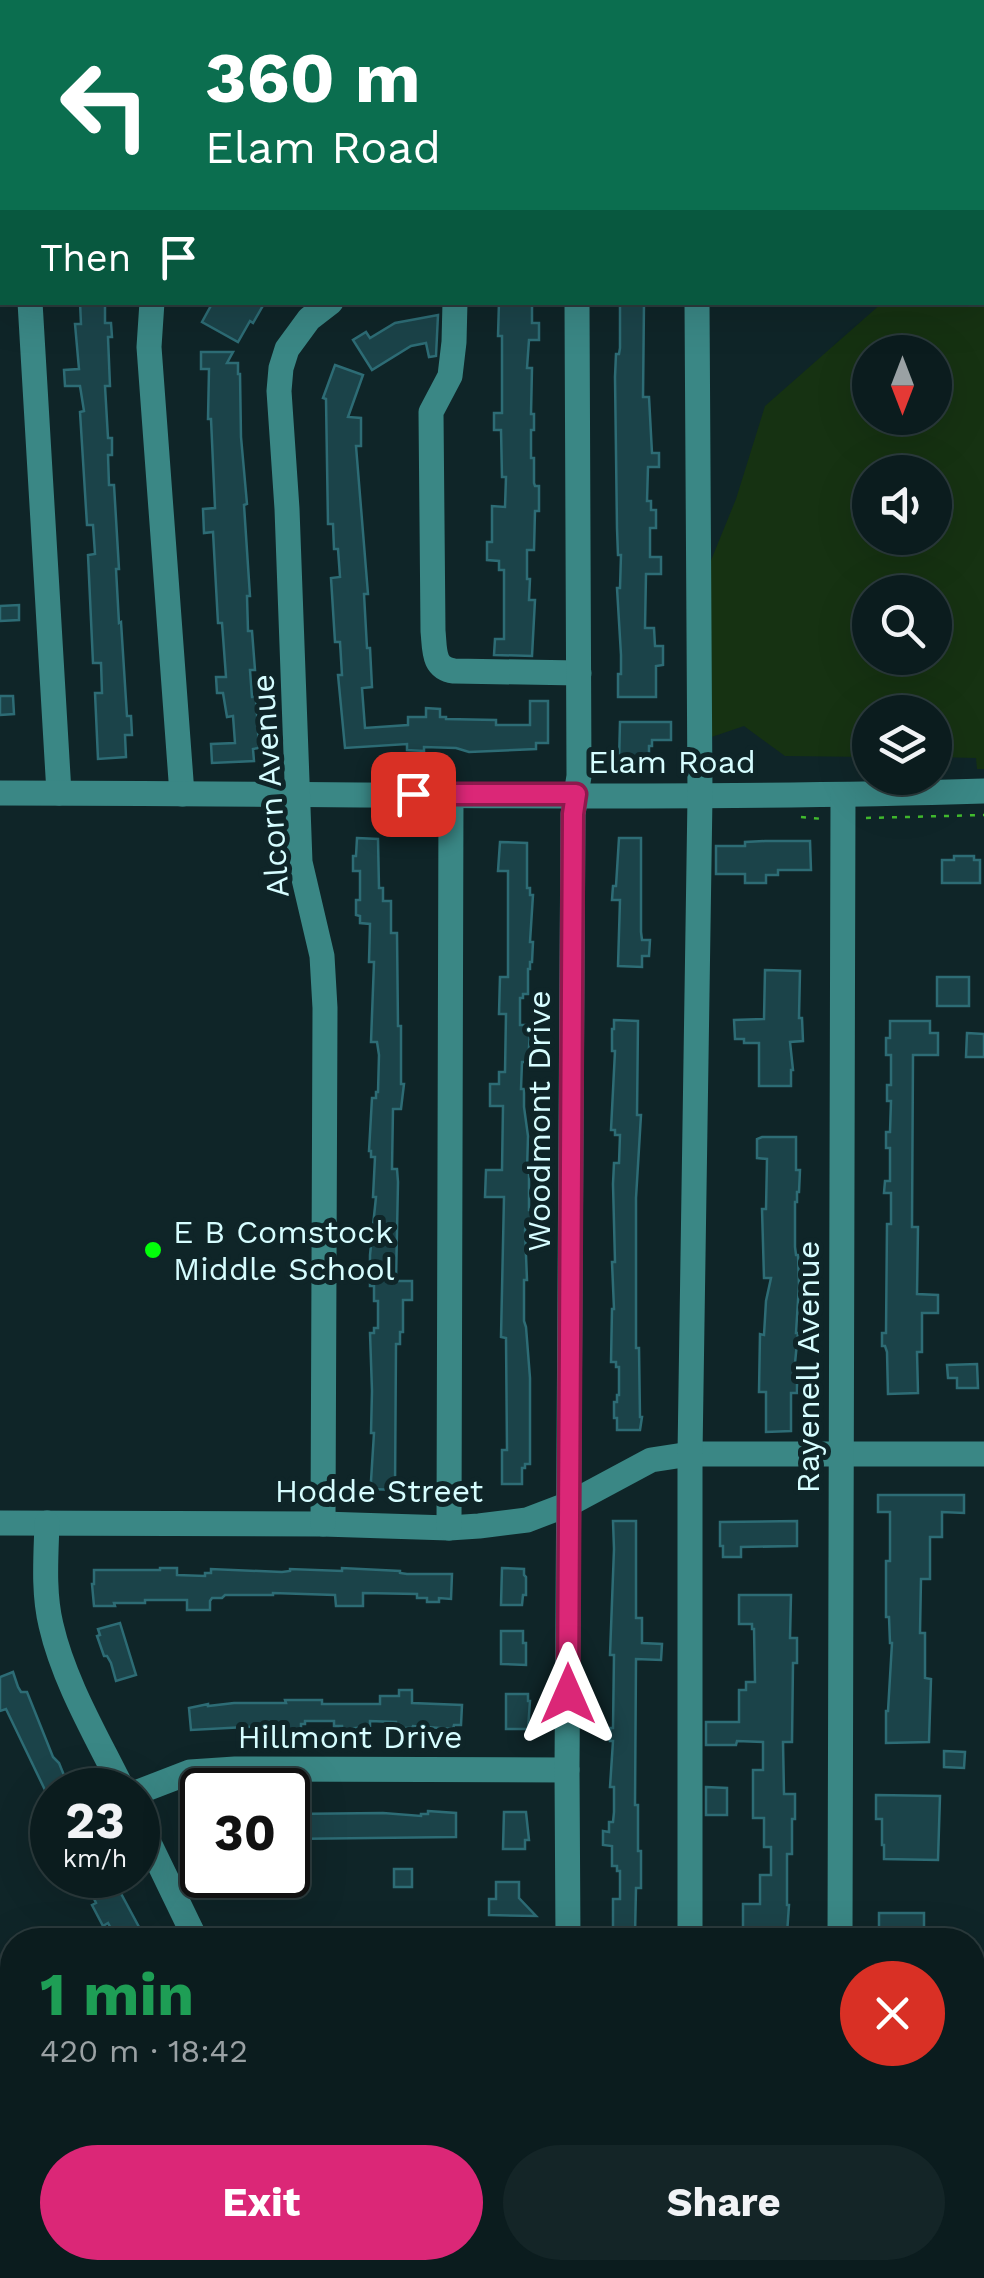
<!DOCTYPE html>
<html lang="en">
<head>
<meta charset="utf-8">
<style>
	:root { --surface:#0b1c1e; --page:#142527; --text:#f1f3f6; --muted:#9aa1a4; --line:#2b3a3c; --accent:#db2777 }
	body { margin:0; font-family:"Work Sans",sans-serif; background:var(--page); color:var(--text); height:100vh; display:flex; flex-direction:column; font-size:38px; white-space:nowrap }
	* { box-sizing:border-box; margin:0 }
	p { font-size:32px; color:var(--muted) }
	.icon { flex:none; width:55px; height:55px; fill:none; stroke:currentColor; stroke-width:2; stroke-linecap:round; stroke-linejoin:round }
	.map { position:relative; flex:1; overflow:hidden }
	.sheet { position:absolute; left:0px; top:1928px; width:985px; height:352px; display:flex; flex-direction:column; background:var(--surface); border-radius:40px 40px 0 0; box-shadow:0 10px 40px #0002,0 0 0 2px var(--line) }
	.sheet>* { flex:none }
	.hud { position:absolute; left:0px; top:0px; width:985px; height:305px; box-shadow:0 10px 40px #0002,0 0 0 2px var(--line); background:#0b6e4f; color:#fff; overflow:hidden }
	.needle { width:65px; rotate:180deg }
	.tools { position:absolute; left:852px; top:335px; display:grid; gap:20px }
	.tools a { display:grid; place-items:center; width:100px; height:100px; border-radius:50%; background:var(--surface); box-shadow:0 10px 40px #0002,0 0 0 2px var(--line); font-size:50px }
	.speed { position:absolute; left:30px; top:1768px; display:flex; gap:20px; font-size:50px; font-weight:700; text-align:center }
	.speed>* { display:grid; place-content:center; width:130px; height:130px; border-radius:50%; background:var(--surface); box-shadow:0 10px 40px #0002,0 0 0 2px var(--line); line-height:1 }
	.speed small { font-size:25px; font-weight:400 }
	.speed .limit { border:5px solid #111; border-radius:15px; background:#fff; color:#111 }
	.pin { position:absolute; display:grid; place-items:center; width:85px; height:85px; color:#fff; margin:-42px; border-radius:20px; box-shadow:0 5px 15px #0006 }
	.me { position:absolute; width:110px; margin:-55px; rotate:0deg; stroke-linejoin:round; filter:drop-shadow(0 0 8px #0008) }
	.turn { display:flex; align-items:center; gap:35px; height:210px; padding:0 40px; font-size:45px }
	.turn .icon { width:130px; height:130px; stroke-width:2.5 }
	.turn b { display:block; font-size:70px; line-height:85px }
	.then { display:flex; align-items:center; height:95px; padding:0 40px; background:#0003; gap:20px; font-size:38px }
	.round { display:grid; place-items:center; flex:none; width:105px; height:105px; border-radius:52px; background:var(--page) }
	.headline { display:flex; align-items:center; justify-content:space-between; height:170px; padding:0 40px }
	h1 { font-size:60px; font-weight:700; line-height:75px; color:#1e9e55 }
	.action { display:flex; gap:20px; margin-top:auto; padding:20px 40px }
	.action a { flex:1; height:115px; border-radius:60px; background:var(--accent); color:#fff; font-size:40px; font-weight:700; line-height:115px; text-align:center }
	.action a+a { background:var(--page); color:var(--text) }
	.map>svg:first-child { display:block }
</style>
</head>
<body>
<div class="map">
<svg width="984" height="2278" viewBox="0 0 984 2278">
	<rect width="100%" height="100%" fill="#0f2528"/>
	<path fill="#163212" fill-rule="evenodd" d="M984 227V769H977L976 758 935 757V712H870V757L785 756 744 726 691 744 703 580 736 499 765 406 882 303 982 302ZM870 352H935V418H870ZM870 472H935V538H870ZM870 592H935V658H870Z"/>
	<g fill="#1b4349" stroke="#2d6c75" stroke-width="2.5">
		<polygon points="80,302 105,302 105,323 111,323 112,337 108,337 110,386 105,386 108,438 112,438 112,455 108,455 109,485 114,485 119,569 116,569 119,623 121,622 127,716 131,716 132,735 125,735 126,757 98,759 95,693 102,693 101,663 93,663 88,555 95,554 93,525 87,525 80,412 84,411 80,386 65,386 64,370 79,369 75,324 81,324"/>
		<polygon points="213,302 265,302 253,323 250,321 238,342 202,322"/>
		<polygon points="499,302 532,303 532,323 539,323 539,340 529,340 527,368 532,368 531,414 534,414 534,430 531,430 531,458 534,458 534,483 535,486 539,486 539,511 535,511 534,550 527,550 527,579 530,579 529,600 535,600 532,656 494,655 495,639 504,639 504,570 499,570 499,561 487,560 487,542 492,542 492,506 505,507 506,477 502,477 501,430 494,430 494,413 502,413 502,336 498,336"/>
		<polygon points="620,302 644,302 643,397 649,397 652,453 659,453 659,467 648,467 647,501 651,501 651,510 656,510 656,528 650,528 650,557 661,557 661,574 646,574 645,628 654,628 655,646 663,646 663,665 656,666 656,697 618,697 618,674 621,674 621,655 617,588 620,588 621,555 618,555 617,528 615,377 616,354 619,354 620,348"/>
		<polygon points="438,315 436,356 429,357 426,343 411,346 372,370 353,340 366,332 370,338 395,323"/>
		<polygon points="201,352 233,352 227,363 238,363 238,374 240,374 241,437 247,504 244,505 250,596 247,596 248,631 252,631 255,670 250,670 252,697 256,697 259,748 253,749 254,761 212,763 211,744 235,743 233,716 227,717 223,693 217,693 216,677 226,677 222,623 218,623 213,532 204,533 203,509 215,508 211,419 208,419 209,369 201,369"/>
		<polygon points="335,365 363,375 348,417 361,418 361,446 356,446 368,594 364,594 367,648 370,648 372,687 362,688 365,728 408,725 408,717 426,717 426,708 440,709 440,717 446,717 446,719 496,720 496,725 530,725 530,701 548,701 548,743 536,743 536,749 469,752 456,748 424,747 424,751 407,750 407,744 345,748 338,675 342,675 340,642 335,642 331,578 340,577 338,549 334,549 333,524 328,524 326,399 323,398"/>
		<polygon points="19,605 19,620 0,621 0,606"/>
		<polygon points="0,696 13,696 14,714 0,715"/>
		<polygon points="620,722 671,722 671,740 652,740 652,746 649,746 649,762 619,762"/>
		<polygon points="357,838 378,839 379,888 383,888 383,901 391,901 391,933 397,933 398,1026 401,1026 401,1084 404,1084 401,1109 393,1109 392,1169 397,1169 398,1182 396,1281 412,1281 412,1300 403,1300 403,1332 400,1332 400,1344 396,1344 395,1490 372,1489 371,1481 374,1433 371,1433 372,1391 370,1333 374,1333 374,1328 378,1328 378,1301 374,1301 374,1286 370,1286 370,1255 376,1197 373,1197 375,1157 371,1157 371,1151 369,1151 372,1098 376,1098 376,1092 378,1092 379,1055 377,1042 371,1042 374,962 369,962 370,924 360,923 360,916 356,915 356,900 360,900 360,871 353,871 353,856 356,856"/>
		<polygon points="619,838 641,838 641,932 642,940 650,940 649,956 642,956 642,967 618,966 620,900 612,900 613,886 616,886"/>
		<polygon points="765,841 810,841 811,870 778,870 778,875 766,875 766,883 745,883 745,874 716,874 716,846 745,846 745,842"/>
		<polygon points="500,842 527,843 527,888 530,888 530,895 533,895 530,942 533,942 532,962 530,962 530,969 528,969 528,994 523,994 523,998 520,998 520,1025 529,1025 530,1033 528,1062 522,1062 521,1089 524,1089 524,1107 528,1136 527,1171 529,1171 529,1210 531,1210 531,1226 526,1226 525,1230 527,1280 524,1280 524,1321 526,1327 530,1378 530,1464 525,1464 525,1468 522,1468 522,1484 502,1484 502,1450 507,1450 506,1338 501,1337 504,1197 485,1197 486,1170 502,1170 503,1106 490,1106 490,1084 499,1084 499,1072 505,1072 506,1014 499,1014 500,977 508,977 508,871 498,871"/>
		<polygon points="954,856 974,856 974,860 980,860 980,883 942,883 942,860 954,860"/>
		<polygon points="765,970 800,971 799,1018 802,1018 803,1041 790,1042 793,1070 791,1070 791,1086 759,1086 759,1043 744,1043 744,1039 735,1039 734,1020 764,1019"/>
		<rect x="937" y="977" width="32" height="29"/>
		<polygon points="614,1020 638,1021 637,1115 641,1115 636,1198 636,1348 639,1348 640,1417 642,1417 640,1430 617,1430 617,1418 614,1418 614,1402 617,1402 617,1395 619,1395 619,1367 616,1367 616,1362 611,1362 612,1309 614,1309 612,1262 615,1262 613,1184 614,1163 619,1163 620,1135 615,1135 615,1130 611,1130 615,1051 612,1051 612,1029 614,1029"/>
		<polygon points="890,1021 930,1021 930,1033 938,1033 938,1055 913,1055 912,1227 918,1227 917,1294 938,1295 938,1313 922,1313 922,1352 917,1352 918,1393 888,1394 887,1352 885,1346 882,1346 882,1333 886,1333 887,1224 891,1224 891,1193 884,1193 885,1181 890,1181 890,1148 886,1148 886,1132 890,1132 891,1101 887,1101 887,1085 891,1085 891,1055 886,1055 886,1038 890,1038"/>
		<polygon points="967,1033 984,1034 984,1057 966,1057"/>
		<polygon points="762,1137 796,1137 796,1170 800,1170 799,1192 797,1192 797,1202 795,1202 795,1247 796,1255 798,1255 799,1285 796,1333 798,1333 794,1373 797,1373 797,1393 791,1393 791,1431 766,1432 766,1392 759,1392 760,1334 764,1335 766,1301 771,1278 764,1278 762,1209 766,1209 767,1159 757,1158 757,1139"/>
		<polygon points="977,1364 978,1388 957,1388 957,1378 948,1378 947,1365"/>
		<polygon points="878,1495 964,1495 964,1513 942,1512 942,1537 930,1537 930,1579 921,1579 920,1633 925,1633 925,1678 931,1679 929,1742 886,1743 886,1711 888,1711 892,1643 890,1643 889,1617 886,1617 886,1561 890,1561 890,1512 878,1512"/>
		<polygon points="613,1521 636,1521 636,1618 642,1618 642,1643 662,1644 661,1660 636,1659 635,1805 638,1805 638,1851 641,1851 641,1888 636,1888 635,1935 613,1935 613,1899 620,1899 620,1871 617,1871 617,1866 612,1866 612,1846 603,1845 603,1831 609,1832 609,1822 613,1822 614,1812 614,1787 610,1787 613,1741 610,1741 610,1728 613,1728 614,1655 610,1655 614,1549"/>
		<polygon points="797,1521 797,1546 741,1547 741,1557 723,1557 723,1546 720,1546 720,1522"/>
		<polygon points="160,1568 177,1568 177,1575 205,1576 205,1573 211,1573 211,1569 282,1572 290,1571 290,1569 342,1571 342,1568 400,1571 400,1573 407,1574 452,1574 451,1599 439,1598 439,1602 427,1602 427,1598 417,1598 417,1594 363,1593 363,1606 336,1606 335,1595 273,1593 273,1595 225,1595 222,1598 212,1598 210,1601 210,1610 187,1610 187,1600 145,1600 145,1603 114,1603 115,1606 94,1606 92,1584 94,1584 94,1570 160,1570"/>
		<polygon points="502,1568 524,1569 524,1575 526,1577 526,1595 523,1595 522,1605 501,1605"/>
		<polygon points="739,1595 791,1595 790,1638 797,1638 797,1663 793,1663 792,1742 783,1742 784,1794 795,1794 795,1819 792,1819 792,1854 787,1854 787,1905 789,1905 787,1934 781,1933 781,1936 761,1933 758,1938 753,1933 743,1933 743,1904 760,1904 760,1875 771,1875 771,1847 764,1847 764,1818 753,1818 753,1770 763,1770 763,1742 737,1741 736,1745 706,1745 706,1722 739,1722 739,1690 746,1690 746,1682 755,1682 754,1629 752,1629 752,1624 739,1624"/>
		<polygon points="120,1623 136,1675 116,1681 111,1663 107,1656 104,1656 97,1636 100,1635 98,1629"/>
		<polygon points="501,1631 523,1631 523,1643 526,1643 526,1665 501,1664"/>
		<polygon points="13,1672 18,1687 21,1692 27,1692 53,1757 59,1763 70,1790 45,1790 6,1709 0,1711 0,1677"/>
		<polygon points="399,1690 412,1690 412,1703 462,1705 461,1725 454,1725 453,1729 413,1726 412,1728 401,1728 401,1725 396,1724 396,1722 370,1721 370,1727 342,1729 342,1726 334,1726 334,1721 305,1721 305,1724 301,1724 301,1729 286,1729 286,1725 191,1730 189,1708 208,1704 208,1706 234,1703 286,1703 285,1700 322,1700 322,1704 380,1704 380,1696 399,1696"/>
		<polygon points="506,1694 528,1694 528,1701 530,1701 528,1729 506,1729"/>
		<polygon points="944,1751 965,1752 964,1768 944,1767"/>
		<polygon points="706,1787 727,1788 727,1815 706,1815"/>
		<polygon points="876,1795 940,1796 938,1860 884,1859 884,1845 882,1845 882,1819 876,1819"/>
		<polygon points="428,1811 456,1813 456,1837 288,1839 288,1814 383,1813 421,1816 421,1814 428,1814"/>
		<polygon points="504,1812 526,1812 529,1840 525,1840 525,1849 503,1849"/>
		<polygon points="202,1815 202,1840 190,1843 186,1818"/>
		<rect x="394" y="1869" width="18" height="18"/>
		<polygon points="83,1875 111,1875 146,1940 117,1940 108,1923 103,1926 92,1905 96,1903"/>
		<polygon points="496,1882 519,1882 519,1898 536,1916 489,1915 489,1899 496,1899"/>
		<rect x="879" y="1913" width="45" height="24"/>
	</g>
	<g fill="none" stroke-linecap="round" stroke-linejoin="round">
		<g stroke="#41bb2e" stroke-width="2.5" stroke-dasharray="5 8" stroke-linecap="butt">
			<polyline points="801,817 823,819"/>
			<polyline points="866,818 984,815"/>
		</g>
		<g stroke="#3a8785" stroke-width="25">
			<polyline points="452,0 452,2"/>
			<polyline points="574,0 574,2"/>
			<polyline points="698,0 698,2"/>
			<polyline points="123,2 130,0"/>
			<polyline points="0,44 2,43"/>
			<polyline points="0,171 2,170"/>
			<polyline points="30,302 59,793"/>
			<polyline points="152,302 149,347 182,794"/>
			<path d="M455 302 454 342 450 376 431 412 433 631C435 649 432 668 454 671L579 673"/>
			<path d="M0 793C328 793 656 801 984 791"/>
			<polyline points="0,1523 323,1524 449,1528 479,1526 527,1520 569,1504 651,1460 690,1454 984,1454"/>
			<path d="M47 1523C46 1556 43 1592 51 1625 64 1682 97 1737 123 1790"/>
			<polyline points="323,1524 325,1008 322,956 300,862 287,509 279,391 281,368 287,349 309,319 331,302"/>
			<polyline points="449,1528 451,794"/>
			<polyline points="138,1792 190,1772 235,1769 567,1770"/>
			<polyline points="138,1820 196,1940"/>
			<polyline points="568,1940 567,1770 573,814 579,776 577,302"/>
			<polyline points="690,1940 690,1454 700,796 697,302"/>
			<polyline points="840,1940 843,795"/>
			<polyline points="972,2111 984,2111"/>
			<polyline points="690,2268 690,2278"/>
			<polyline points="840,2278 840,2268"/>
		</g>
	</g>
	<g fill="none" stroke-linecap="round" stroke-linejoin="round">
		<g stroke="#8e194d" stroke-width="25">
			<polyline id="route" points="413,794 576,794 573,814 568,1694"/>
		</g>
		<use href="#route" stroke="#db2777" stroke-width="18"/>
	</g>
	<circle fill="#02ff0a" stroke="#0f2528" stroke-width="4" cx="153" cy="1250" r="10"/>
	<g text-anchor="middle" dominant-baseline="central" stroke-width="10" stroke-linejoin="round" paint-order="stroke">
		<g font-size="32" fill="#d6fdff" stroke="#0f2528">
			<text x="672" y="762">Elam Road</text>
			<text transform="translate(270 786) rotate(-94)">Alcorn Avenue</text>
			<text transform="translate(539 1121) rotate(-90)">Woodmont Drive</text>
			<text transform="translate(808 1367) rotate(-90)">Rayenell Avenue</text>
			<text x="379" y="1491">Hodde Street</text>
			<text x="350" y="1737">Hillmont Drive</text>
		</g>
		<g font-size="32" fill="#d6fdff" stroke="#0f2528" text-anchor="start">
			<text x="173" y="1232">E B Comstock<tspan x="173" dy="37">Middle School</tspan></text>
		</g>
	</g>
</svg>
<div class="tools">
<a><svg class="needle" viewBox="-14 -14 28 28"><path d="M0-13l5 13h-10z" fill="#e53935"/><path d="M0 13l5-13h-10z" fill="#9aa1a4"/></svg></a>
<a><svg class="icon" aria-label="sound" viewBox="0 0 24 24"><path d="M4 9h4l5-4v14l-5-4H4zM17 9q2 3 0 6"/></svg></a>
<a><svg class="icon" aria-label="search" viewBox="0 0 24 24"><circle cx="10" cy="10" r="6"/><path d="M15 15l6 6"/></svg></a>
<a><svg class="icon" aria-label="layers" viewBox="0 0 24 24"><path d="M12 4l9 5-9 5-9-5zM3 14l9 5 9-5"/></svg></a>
</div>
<div class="speed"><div>23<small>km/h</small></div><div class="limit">30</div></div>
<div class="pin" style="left:413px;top:794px;background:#d93025"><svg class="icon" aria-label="arrive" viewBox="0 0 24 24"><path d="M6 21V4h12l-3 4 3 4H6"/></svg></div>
<svg class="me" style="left:568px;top:1694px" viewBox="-20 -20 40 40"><path d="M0-17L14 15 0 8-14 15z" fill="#db2777" stroke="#fff" stroke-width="4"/></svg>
<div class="hud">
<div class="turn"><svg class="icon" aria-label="left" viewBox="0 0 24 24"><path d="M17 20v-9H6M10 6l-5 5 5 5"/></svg><div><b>360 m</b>Elam Road</div></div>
<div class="then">Then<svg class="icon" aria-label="arrive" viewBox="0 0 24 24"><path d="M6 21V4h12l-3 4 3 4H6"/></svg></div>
</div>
<section class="sheet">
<div class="headline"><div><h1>1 min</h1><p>420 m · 18:42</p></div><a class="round" style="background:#d93025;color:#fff"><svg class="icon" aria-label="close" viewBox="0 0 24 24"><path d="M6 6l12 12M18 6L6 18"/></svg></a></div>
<div class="action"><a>Exit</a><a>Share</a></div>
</section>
</div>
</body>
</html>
